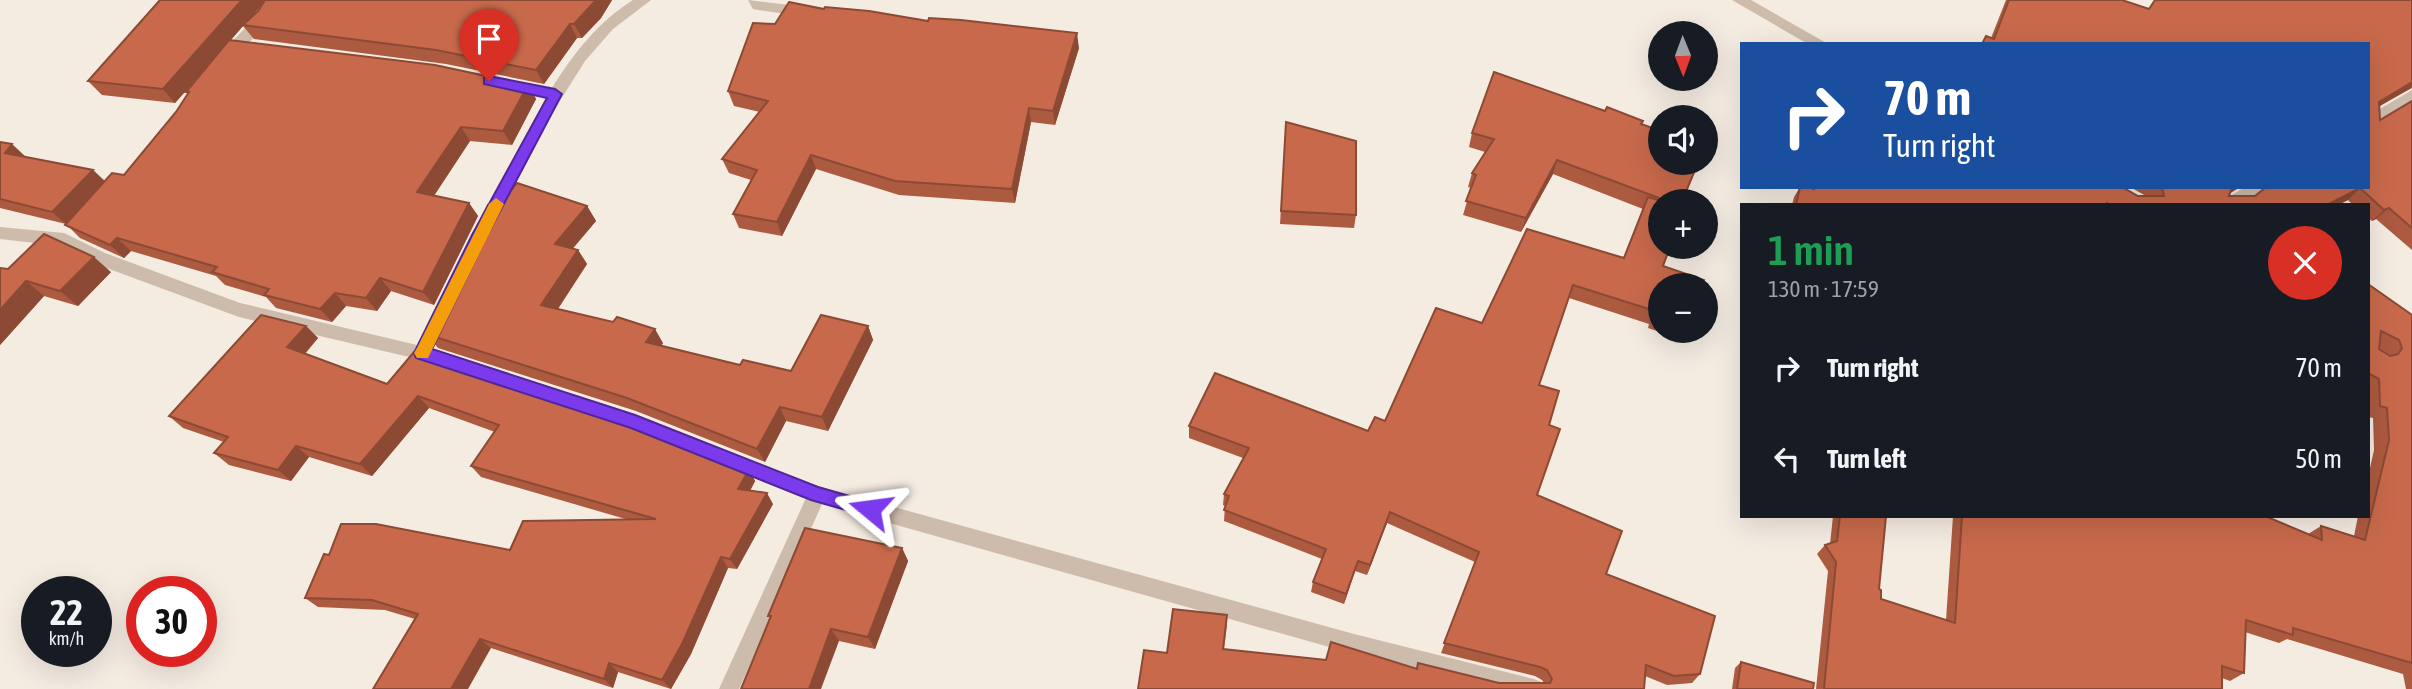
<!DOCTYPE html>
<html lang="en">
<head>
<meta charset="utf-8">
<style>
	:root { --surface:#171b24; --page:#20242c; --text:#f1f3f6; --muted:#9ea1a6 }
	body { margin:0; font-family:"Asap Condensed",sans-serif; background:var(--page); color:var(--text); height:100vh; display:flex; flex-direction:column; font-size:26px; white-space:nowrap }
	* { box-sizing:border-box; margin:0 }
	p { font-size:23px; color:var(--muted) }
	.icon { flex:none; width:38px; height:38px; fill:none; stroke:currentColor; stroke-width:2; stroke-linecap:round; stroke-linejoin:round }
	.map { position:relative; flex:1; overflow:hidden }
	.sheet { position:absolute; left:1740px; top:203px; width:630px; height:315px; display:flex; flex-direction:column; background:var(--surface); border-radius:0px; box-shadow:0 7px 28px #0002 }
	.sheet>* { flex:none }
	.top-card { position:absolute; left:1740px; top:42px; width:630px; height:147px; border-radius:0px; box-shadow:0 7px 28px #0002; background:#1a4fa0; color:#fff; overflow:hidden }
	.needle { width:46px; rotate:179deg }
	.tools { position:absolute; left:1648px; top:21px; display:grid; gap:14px }
	.tools a { display:grid; place-items:center; width:70px; height:70px; border-radius:50%; background:var(--surface); box-shadow:0 7px 28px #0002; font-size:35px }
	.speed { position:absolute; left:21px; top:576px; display:flex; gap:14px; font-size:35px; font-weight:700; text-align:center }
	.speed>* { display:grid; place-content:center; width:91px; height:91px; border-radius:50%; background:var(--surface); box-shadow:0 7px 28px #0002; line-height:1 }
	.speed small { font-size:18px; font-weight:400 }
	.speed .limit { border:10px solid #d22; background:#fff; color:#111 }
	.pin { position:absolute; display:grid; place-items:center; width:60px; height:60px; color:#fff; margin:-72px -30px; border-radius:50% 50% 50% 0; rotate:-45deg; box-shadow:0 0 7px #0007 }
	.pin .icon { rotate:45deg }
	.me { position:absolute; width:77px; margin:-38px; rotate:286deg; stroke-linejoin:round; filter:drop-shadow(0 0 5px #0008) }
	.turn { display:flex; align-items:center; gap:24px; height:147px; padding:0 28px; font-size:32px }
	.turn .icon { width:91px; height:91px; stroke-width:2.5 }
	.turn b { display:block; font-size:49px; line-height:60px }
	.round { display:grid; place-items:center; flex:none; width:74px; height:74px; border-radius:37px; background:var(--page) }
	.headline { display:flex; align-items:center; justify-content:space-between; height:119px; padding:0 28px }
	h1 { font-size:42px; font-weight:600; line-height:52px; color:#1e9e55 }
	ul { padding:0; list-style:none }
	li { display:flex; align-items:center; gap:21px; height:91px; padding:0 28px }
	li div { flex:1 }
	li b { display:block; font-size:26px }
	li em { font-style:normal }
	.map>svg:first-child { display:block }
</style>
</head>
<body>
<div class="map">
<svg width="2412" height="689" viewBox="0 0 2412 689">
	<rect width="100%" height="100%" fill="#f4ebe1"/>
	<g fill="none" stroke-linecap="round" stroke-linejoin="round">
		<g fill="#cdbbac" fill-rule="evenodd">
			<polygon points="268,0 282,0 267,24 229,63 219,63 217,59 219,55 257,16"/>
			<path d="M633 0H651L613 29 585 61 553 112 490 232H478L476 227 546 98 502 89 499 85 502 81 507 80 552 88C574 53 598 22 633 0Z"/>
			<polygon points="748,0 807,7 814,12 807,17 758,10 753,9"/>
			<polygon points="1732,0 1751,0 1828,44 1808,44"/>
			<polygon points="2412,90 2412,103 2368,129 2368,116"/>
			<polygon points="2245,187 2266,187 2242,205 2220,205 2222,201"/>
			<polygon points="0,227 64,233 105,253 240,303 417,345 451,276 463,276 465,281 433,349 635,414 818,486 1354,634 1534,679 1541,682 1544,689 1494,689 1354,654 822,504 739,689 719,689 806,498 631,429 422,360 239,317 93,263 61,246 0,239"/>
		</g>
	</g>
	<g fill="#ac5a40" fill-rule="evenodd">
		<path d="M160 0H612L601 18 582 38H577L544 84 446 64 254 39 243 26 231 40 528 85 536 99 512 145 470 141 434 196 469 203 478 216 434 305 391 291 377 311 346 306 332 322 276 308 266 297 225 285 216 276 131 251 124 258 80 238 66 224 0 208V142L26 157 93 170 105 181 124 175 176 112 188 94 186 92 199 76 175 103 102 95 88 81ZM264 2 258 11 248 21Z"/>
		<polygon points="2006,0 2122,0 2148,9 2412,0 2412,88 2379,106 2380,120 2412,101 2412,250 2376,219 2372,221 2368,218 2368,205 2353,205 2348,200 2338,205 1792,205 1794,197 1800,187 1811,189 1811,187 2122,187 2138,196 2146,196 2130,187 2240,187 2230,193 2229,196 2255,196 2368,187 2368,44 1981,44 1986,36 1991,38"/>
		<polygon points="824,9 1079,48 1055,125 1031,122 1015,203 899,195 816,169 782,236 739,228 733,214 751,180 729,173 722,159 760,112 734,106 728,91 775,24"/>
		<polygon points="1286,122 1356,215 1354,228 1280,224"/>
		<polygon points="1641,124 1682,201 1661,201 1663,266 1661,285 1661,331 1687,331 1683,340 1648,328 1649,324 1569,298 1539,385 1549,425 1537,495 1606,574 1700,674 1692,683 1667,685 1645,676 1644,689 1138,689 1167,653 1227,624 1224,649 1416,669 1418,663 1499,683 1544,683 1542,680 1535,676 1441,653 1475,562 1387,523 1367,575 1355,571 1344,604 1311,592 1313,582 1322,559 1224,521 1225,506 1223,505 1224,494 1243,458 1189,438 1189,426 1368,431 1385,421 1482,323 1623,258 1643,209 1553,174 1521,232 1463,215 1471,188 1468,187 1472,173 1485,152 1469,147 1472,133"/>
		<polygon points="587,206 596,221 573,248 578,250 587,264 558,309 663,343 661,346 740,365 791,371 868,326 873,340 828,431 786,421 765,462 636,411 438,348 426,334 449,306 442,297 496,207"/>
		<polygon points="0,268 8,269 111,272 78,306 44,296 0,345"/>
		<polygon points="2368,284 2412,315 2412,689 2406,689 2403,674 2287,639 2279,643 2245,632 2244,673 2230,681 2222,678 2222,689 1816,689 1828,571 1817,554 1825,545 1830,544 1833,516 1886,516 1879,589 1881,599 1946,620 1953,516 2265,516 2308,534 2321,526 2354,536 2358,516 2368,516 2368,477 2374,450 2373,418 2368,417"/>
		<polygon points="306,326 318,338 305,354 387,384 749,470 755,481 750,491 773,504 737,569 728,568 691,654 671,689 618,672 613,688 491,648 415,619 385,610 318,607 305,598 510,550 629,520 481,477 471,466 495,432 429,408 372,476 309,457 291,481 229,465 214,453 224,442 183,428 169,416"/>
		<polygon points="902,548 908,561 875,649 839,641 770,618 768,616"/>
		<polygon points="1741,662 1813,689 1732,689 1735,668"/>
	</g>
	<g fill="#8c4a34">
		<polygon points="242,0 266,0 175,103 163,89"/>
		<polygon points="596,0 612,0 601,18 582,38 574,24"/>
		<polygon points="570,24 577,38 544,84 536,70"/>
		<polygon points="1077,33 1079,48 1055,125 1053,111"/>
		<polygon points="2412,82 2412,86 2411,88 2368,113 2379,102"/>
		<polygon points="528,85 536,99 512,145 503,131"/>
		<polygon points="1029,108 1031,122 1015,203 1012,189"/>
		<polygon points="461,127 470,141 427,206 417,192"/>
		<polygon points="12,144 26,157 5,153"/>
		<polygon points="811,155 816,169 782,236 777,222"/>
		<polygon points="1557,160 1553,174 1521,232 1526,218"/>
		<polygon points="93,170 106,183 66,224 52,212"/>
		<polygon points="2232,187 2240,187 2221,199"/>
		<polygon points="2360,188 2348,200 2338,205 2327,205"/>
		<polygon points="469,203 478,216 434,305 423,292"/>
		<polygon points="587,206 596,221 564,259 555,244"/>
		<polygon points="2389,208 2376,219 2372,221 2384,210"/>
		<polygon points="117,238 131,251 124,258 110,245"/>
		<polygon points="578,250 587,264 551,319 541,305"/>
		<polygon points="94,257 111,272 78,306 60,291"/>
		<polygon points="380,278 391,291 377,311 366,298"/>
		<polygon points="26,281 44,296 0,345 0,310"/>
		<polygon points="335,293 346,306 332,322 320,309"/>
		<polygon points="306,326 318,338 300,359 287,347"/>
		<polygon points="868,326 873,340 828,431 822,417"/>
		<polygon points="655,329 663,343 654,356 646,342"/>
		<polygon points="418,396 429,408 372,476 360,464"/>
		<polygon points="780,407 786,421 765,462 757,449"/>
		<polygon points="296,446 309,457 291,481 278,470"/>
		<polygon points="749,470 755,481 745,500 738,489"/>
		<polygon points="767,493 773,504 737,569 730,559"/>
		<polygon points="1390,512 1387,523 1367,575 1370,565"/>
		<polygon points="902,548 908,561 875,649 868,637"/>
		<polygon points="721,557 728,568 691,654 671,689 662,680"/>
		<polygon points="1358,561 1355,571 1344,604 1346,594"/>
		<polygon points="831,629 839,641 821,689 809,689"/>
		<polygon points="480,639 491,648 468,689 451,689"/>
		<polygon points="609,663 618,672 613,688 604,679"/>
	</g>
	<g fill="#c8694b" stroke="#8c4a34" stroke-width="2" fill-rule="evenodd">
		<polygon points="160,0 242,0 163,89 88,81"/>
		<polygon points="265,0 596,0 574,24 570,24 536,70 436,50 243,25 258,11"/>
		<polygon points="2009,0 2122,0 2149,9 2155,0 2412,0 2412,82 2379,102 2380,120 2412,101 2412,228 2389,208 2384,210 2360,188 2327,205 2110,205 2107,203 2106,205 1796,205 1800,187 1807,187 1814,189 1814,187 2122,187 2138,196 2164,196 2162,187 2232,187 2229,196 2255,196 2266,187 2368,187 2368,44 1982,44 1986,36 1994,39"/>
		<polygon points="789,2 824,9 825,7 869,11 928,21 929,18 961,20 1077,33 1053,111 1029,108 1012,189 895,181 811,155 777,222 733,214 757,170 722,159 768,101 728,91 753,23 775,24"/>
		<polygon points="229,40 435,65 528,85 503,131 461,127 417,192 469,203 423,292 380,278 366,298 335,293 320,309 264,295 269,289 212,272 217,267 117,238 110,245 65,225 112,173 124,175 176,112 189,92 186,92"/>
		<polygon points="1494,72 1605,111 1607,107 1643,121 1641,124 1661,131 1661,163 1698,163 1682,201 1667,201 1557,160 1526,218 1466,201 1476,175 1472,173 1494,139 1472,133"/>
		<polygon points="1286,122 1356,141 1356,215 1281,211"/>
		<polygon points="0,142 12,144 5,153 93,170 52,212 0,199"/>
		<polygon points="517,183 587,206 555,244 578,250 541,305 613,322 617,317 655,329 646,342 740,365 743,360 791,371 821,315 868,326 822,417 780,407 757,449 627,398 426,334 453,301 442,297 488,205 496,207"/>
		<polygon points="1648,197 1661,201 1661,247 1670,247 1663,266 1704,280 1702,285 1661,285 1661,318 1654,315 1655,311 1573,285 1539,385 1559,391 1549,425 1560,429 1537,495 1622,531 1606,574 1715,616 1700,674 1674,676 1646,665 1644,689 1138,689 1144,650 1167,653 1173,609 1227,615 1223,649 1326,660 1331,642 1417,669 1418,663 1499,683 1550,683 1552,679 1547,670 1540,667 1444,643 1479,552 1390,512 1370,565 1358,561 1346,594 1313,582 1326,549 1224,510 1229,496 1224,494 1249,448 1189,426 1215,373 1368,431 1375,417 1385,421 1436,308 1482,323 1527,229 1624,258"/>
		<polygon points="44,234 94,257 60,291 26,281 0,310 0,268 8,269"/>
		<path d="M2368 284 2412 315V663L2293 628V635L2246 620 2244 673 2222 666V689H1824L1836 562 1825 545 1837 541 1840 516H1886L1879 589 1881 590V599L1955 623 1962 516H2265L2322 540 2321 526 2365 540 2389 440 2387 408 2380 406 2379 379 2368 373ZM2381 331 2399 340 2402 348 2398 354 2390 356 2379 349Z"/>
		<polygon points="261,315 306,326 287,347 387,384 414,352 622,420 749,470 738,489 767,493 730,559 721,557 682,644 662,680 609,663 604,679 480,639 451,689 373,689 418,614 372,600 305,598 324,554 329,555 341,524 376,524 510,550 523,521 656,519 471,466 499,425 418,396 360,464 296,446 278,470 214,453 228,437 169,416"/>
		<polygon points="805,528 902,548 868,637 831,629 809,689 741,689 771,616 768,616"/>
		<polygon points="1741,662 1814,683 1813,689 1737,689"/>
	</g>
	<polygon fill="#7c3aed" stroke="#51269a" stroke-width="2" points="489,76 555,89 562,94 487,236 432,349 635,415 818,487 870,502 877,504 879,509 877,515 870,517 811,500 631,428 416,358 414,353 472,235 547,98 484,84 484,77"/>
	<polygon fill="#f59e0b" points="496,198 504,204 428,358 417,358 414,353 417,348 489,204"/>
</svg>
<div class="tools">
<a><svg class="needle" viewBox="-14 -14 28 28"><path d="M0-13l5 13h-10z" fill="#e53935"/><path d="M0 13l5-13h-10z" fill="#9ea1a6"/></svg></a>
<a><svg class="icon" aria-label="sound" viewBox="0 0 24 24"><path d="M4 9h4l5-4v14l-5-4H4zM17 9q2 3 0 6"/></svg></a>
<a>+</a>
<a>−</a>
</div>
<div class="speed"><div>22<small>km/h</small></div><div class="limit">30</div></div>
<div class="pin" style="left:489px;top:81px;background:#d93025"><svg class="icon" aria-label="arrive" viewBox="0 0 24 24"><path d="M6 21V4h12l-3 4 3 4H6"/></svg></div>
<svg class="me" style="left:870px;top:509px" viewBox="-20 -20 40 40"><path d="M0-17L14 15 0 8-14 15z" fill="#7c3aed" stroke="#fff" stroke-width="4"/></svg>
<div class="top-card">
<div class="turn"><svg class="icon" aria-label="right" viewBox="0 0 24 24"><path d="M7 20v-9h11M14 6l5 5-5 5"/></svg><div><b>70 m</b>Turn right</div></div>
</div>
<section class="sheet">
<div class="headline"><div><h1>1 min</h1><p>130 m · 17:59</p></div><a class="round" style="background:#d93025;color:#fff"><svg class="icon" aria-label="close" viewBox="0 0 24 24"><path d="M6 6l12 12M18 6L6 18"/></svg></a></div>
<ul>
<li><svg class="icon" aria-label="right" viewBox="0 0 24 24"><path d="M7 20v-9h11M14 6l5 5-5 5"/></svg><div><b>Turn right</b></div><em>70 m</em></li>
<li><svg class="icon" aria-label="left" viewBox="0 0 24 24"><path d="M17 20v-9H6M10 6l-5 5 5 5"/></svg><div><b>Turn left</b></div><em>50 m</em></li>
</ul>
</section>
</div>
</body>
</html>
